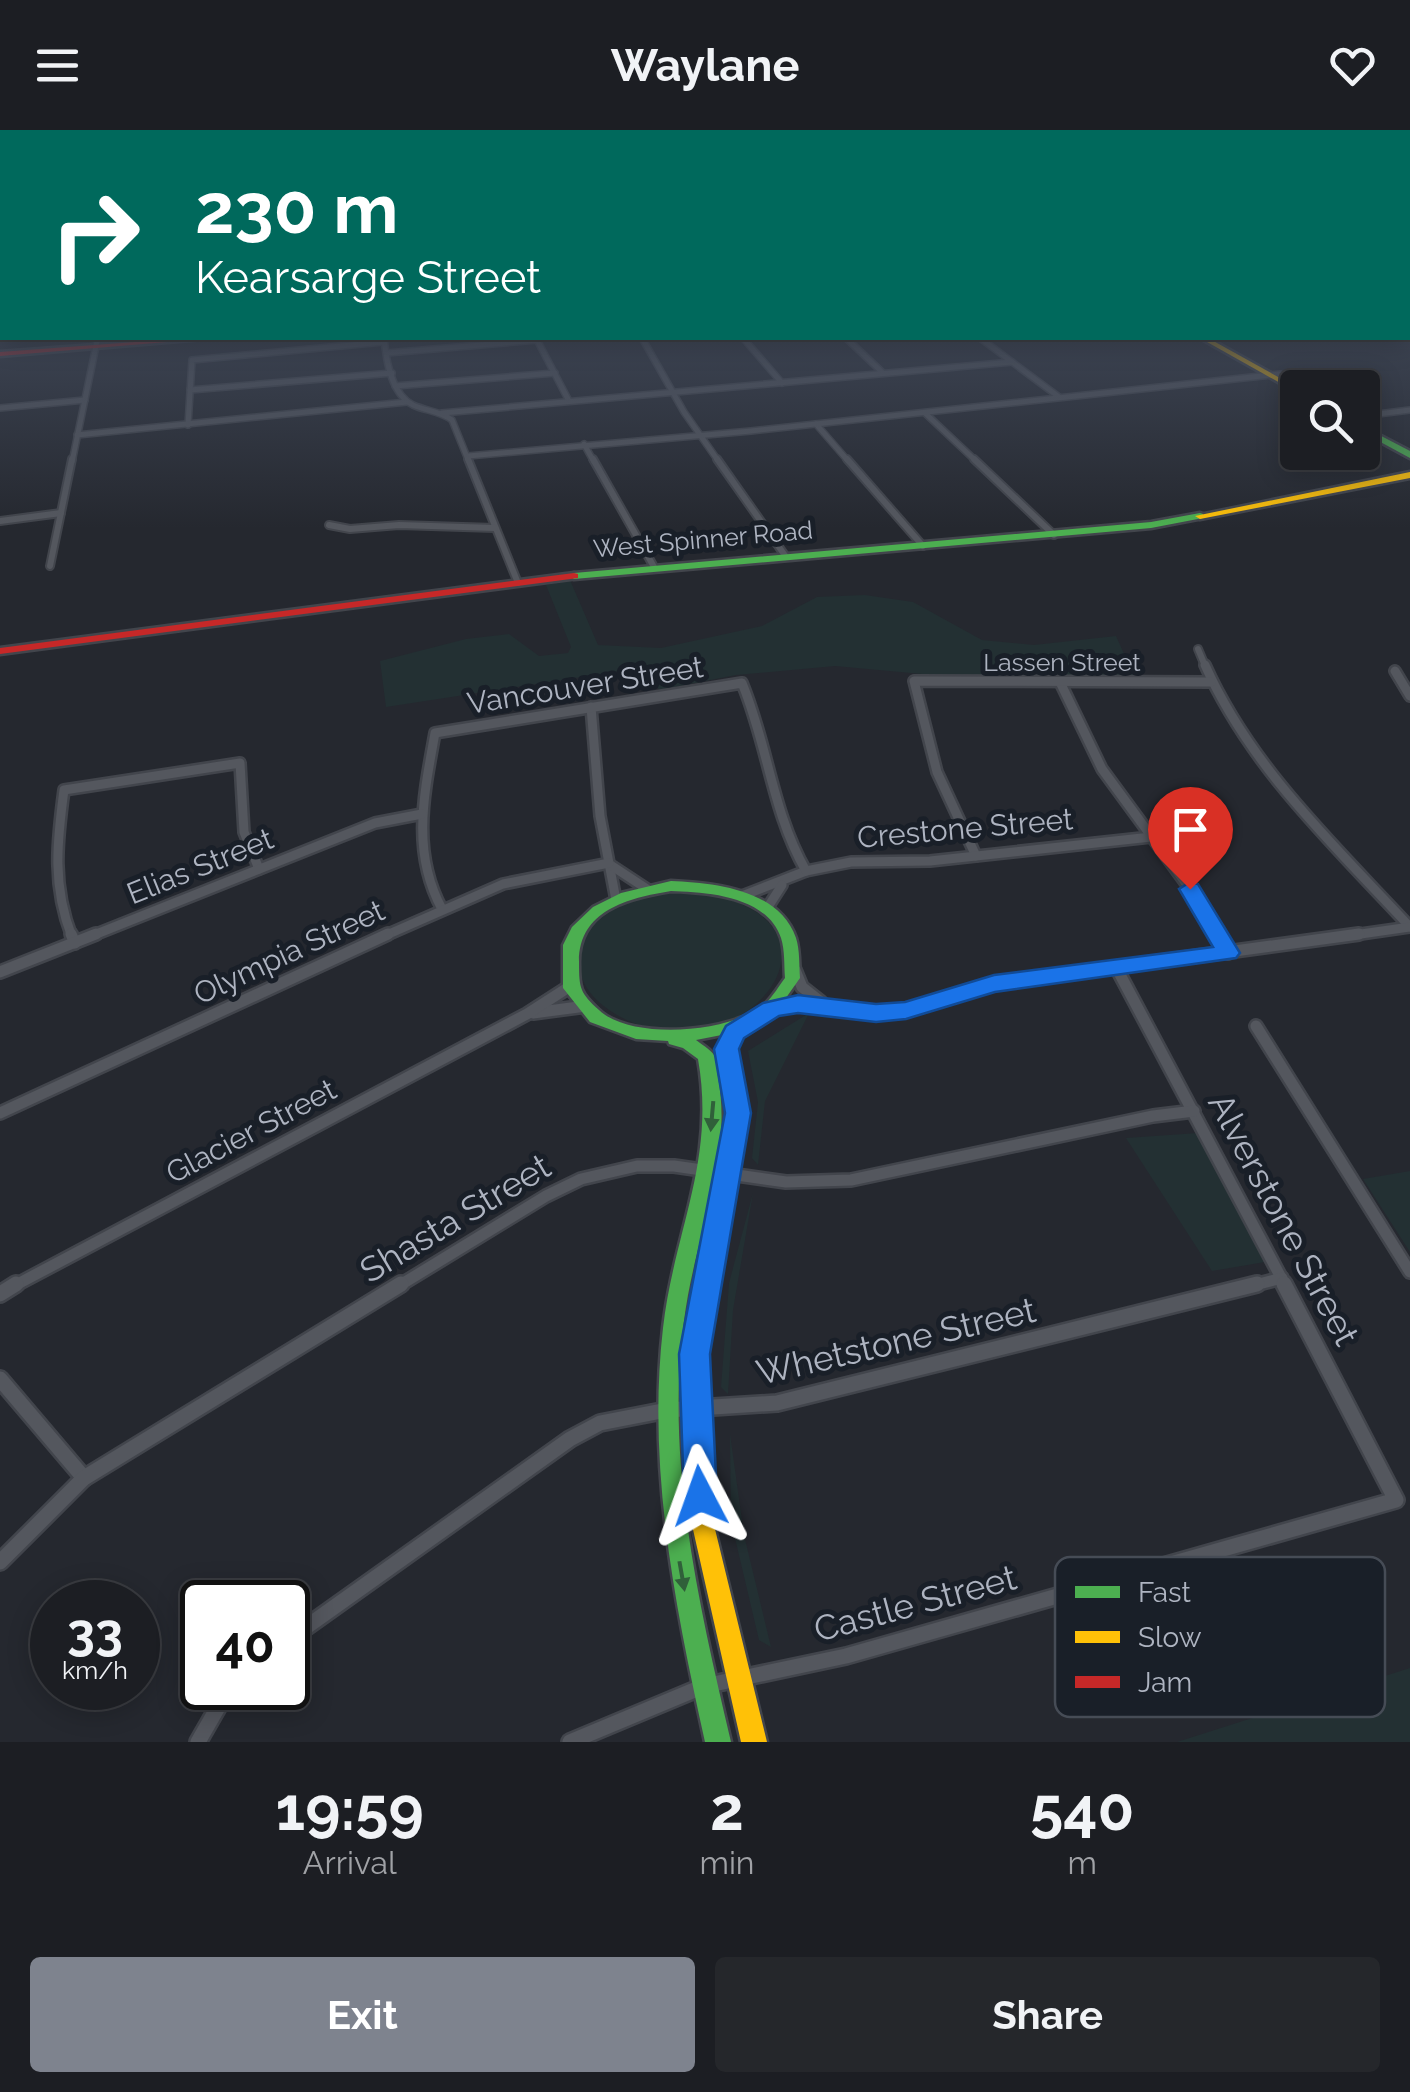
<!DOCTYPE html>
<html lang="en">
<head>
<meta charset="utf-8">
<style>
	:root { --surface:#1c1e23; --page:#25272b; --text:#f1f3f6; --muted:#a0a2a6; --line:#3a3c41; --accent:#7e838e }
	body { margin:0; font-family:Raleway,sans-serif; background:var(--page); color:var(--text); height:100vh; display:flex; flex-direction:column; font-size:38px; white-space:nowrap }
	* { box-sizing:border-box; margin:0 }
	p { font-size:32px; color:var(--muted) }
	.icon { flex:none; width:55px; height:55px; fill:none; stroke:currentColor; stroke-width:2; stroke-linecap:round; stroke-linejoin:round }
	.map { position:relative; height:1612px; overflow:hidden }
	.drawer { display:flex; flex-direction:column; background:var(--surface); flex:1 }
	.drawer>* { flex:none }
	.hud { position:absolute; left:0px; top:0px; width:1410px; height:210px; box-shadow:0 5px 25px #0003,0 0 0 2px var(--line); background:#00695c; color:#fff; overflow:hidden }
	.buttons { position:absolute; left:1280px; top:240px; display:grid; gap:20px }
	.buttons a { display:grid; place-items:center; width:100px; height:100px; border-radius:10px; background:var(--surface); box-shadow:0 5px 25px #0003,0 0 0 2px var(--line); font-size:50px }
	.speed { position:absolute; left:30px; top:1450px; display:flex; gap:20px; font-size:50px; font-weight:700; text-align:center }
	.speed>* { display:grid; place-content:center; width:130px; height:130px; border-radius:50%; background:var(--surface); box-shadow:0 5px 25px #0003,0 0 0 2px var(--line); line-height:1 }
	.speed small { font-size:25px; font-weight:400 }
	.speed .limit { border:5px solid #111; border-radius:15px; background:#fff; color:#111 }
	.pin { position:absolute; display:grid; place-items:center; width:85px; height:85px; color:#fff; margin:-102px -42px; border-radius:50% 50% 50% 0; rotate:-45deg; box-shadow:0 0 10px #0007 }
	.pin .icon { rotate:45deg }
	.me { position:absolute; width:110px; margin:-55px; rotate:356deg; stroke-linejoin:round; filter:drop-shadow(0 0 8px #0008) }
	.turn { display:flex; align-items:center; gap:35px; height:210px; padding:0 30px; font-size:45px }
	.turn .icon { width:130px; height:130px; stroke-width:2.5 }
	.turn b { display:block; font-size:70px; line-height:85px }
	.eta { display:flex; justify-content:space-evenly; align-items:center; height:170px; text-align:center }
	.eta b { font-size:60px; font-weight:700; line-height:70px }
	.button { display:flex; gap:20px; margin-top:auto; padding:20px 30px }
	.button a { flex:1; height:115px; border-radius:10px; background:var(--accent); color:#fff; font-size:40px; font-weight:700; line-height:115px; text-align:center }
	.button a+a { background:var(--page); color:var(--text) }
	header { display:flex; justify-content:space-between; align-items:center; height:130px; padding:0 30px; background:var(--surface); font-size:45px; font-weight:700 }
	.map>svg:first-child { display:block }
</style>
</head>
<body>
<header><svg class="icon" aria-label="menu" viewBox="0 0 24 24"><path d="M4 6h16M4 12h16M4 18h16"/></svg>Waylane<svg class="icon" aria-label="heart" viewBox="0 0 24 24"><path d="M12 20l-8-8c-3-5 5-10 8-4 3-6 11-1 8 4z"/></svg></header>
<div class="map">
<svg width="1410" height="1612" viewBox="0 0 1410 1612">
	<rect width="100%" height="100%" fill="#25282f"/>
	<g fill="#233033">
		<polygon points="570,450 598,515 661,518 762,496 817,467 865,465 913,472 982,510 1034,515 1116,506 1134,546 933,545 835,536 736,545 659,560 647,537 386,577 380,531 466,509 509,504 539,526 568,523 571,517 546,455"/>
		<path d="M690 762C873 781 747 956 617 885 598 874 579 856 579 832 580 778 648 762 690 762Z"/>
		<polygon points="809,883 765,971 758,1035 752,1028 758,972 748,921"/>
		<polygon points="1198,1003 1265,1132 1212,1141 1126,1008"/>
		<polygon points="1410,1041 1410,1122 1363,1049"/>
		<polygon points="753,1063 733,1180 728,1264 721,1257 729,1153"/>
		<polygon points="730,1304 744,1405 771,1517 759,1510 731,1391"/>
		<polygon points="1410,1538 1410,1612 1177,1612"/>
	</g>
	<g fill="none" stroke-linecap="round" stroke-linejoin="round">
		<g stroke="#42454c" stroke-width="8">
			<g id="street-far4">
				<path d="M384 208C386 230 391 264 413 275 426 281 440 281 452 290L469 332"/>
				<polyline points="536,208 569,271"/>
				<polyline points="642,208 684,282 719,332"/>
				<polyline points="743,208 782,253"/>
				<polyline points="846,208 883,243"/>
				<polyline points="980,208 1059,267"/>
				<polyline points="387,223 538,210"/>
				<polyline points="395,256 555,243"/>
				<polyline points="190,260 392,243"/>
				<polyline points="0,278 85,270"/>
				<polyline points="442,283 1012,232"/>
				<polyline points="925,283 977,332"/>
				<polyline points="1362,286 1410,280"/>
				<polyline points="816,294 849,332"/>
				<polyline points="188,295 192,230 383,212"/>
				<polyline points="77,305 407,272"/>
				<polyline points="584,314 594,332"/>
				<polyline points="468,326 751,301 1280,244"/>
				<polyline points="72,332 97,211"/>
			</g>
		</g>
		<g stroke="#42454c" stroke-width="10">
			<g id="street-far3">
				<polyline points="468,329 518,453"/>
				<polyline points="593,329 654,437"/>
				<polyline points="717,329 786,427"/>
				<polyline points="847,329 923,416"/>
				<polyline points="974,329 1054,405"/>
				<polyline points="0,391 61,383"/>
				<polyline points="329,395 350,399 399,395 495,398"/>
				<polyline points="50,436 72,329"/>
				<polyline points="1198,519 1206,538"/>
			</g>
		</g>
		<g stroke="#42454c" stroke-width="14">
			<g id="street-far2">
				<path d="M1205 535C1251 638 1335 716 1410 797"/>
				<polyline points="1395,541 1410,566"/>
				<polyline points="1060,552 1102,639 1190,759 1218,807"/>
				<polyline points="591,577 600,686 616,770"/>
				<polyline points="976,726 937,642 914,551 1211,552"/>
				<polyline points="609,734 647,759"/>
				<polyline points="742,766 806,741 851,732 930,731 1151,707"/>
				<path d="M442 779C411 722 424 664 435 603L742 553C768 615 772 682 806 741"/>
				<polyline points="766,780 782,755"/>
				<path d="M72 807C52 756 57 712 64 660L240 633 244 702 259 739"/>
				<polyline points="89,807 375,693 422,684"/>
				<polyline points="382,807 503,754 609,733"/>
				<polyline points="1340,807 1410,797"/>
			</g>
		</g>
		<g stroke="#42454c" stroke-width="16">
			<g id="street-far1">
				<polyline points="71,804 75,813"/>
				<polyline points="1217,804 1228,823"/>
				<polyline points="1116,837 1286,1157"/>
				<polyline points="795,840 802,857 821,872"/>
				<polyline points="0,842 96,804"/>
				<polyline points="772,879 798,874 876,883 905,880 994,854 1359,804"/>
				<polyline points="533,883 586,876"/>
				<polyline points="1256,896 1410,1142"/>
				<polyline points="0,983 388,804"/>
				<polyline points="12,1157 527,884 572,855"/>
				<polyline points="397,1157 546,1066 581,1049 637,1036 674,1036 786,1052 851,1050 1153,986 1194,981"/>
				<polyline points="1247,1157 1282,1148"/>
			</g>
		</g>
		<g stroke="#42454c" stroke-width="20">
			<g id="street">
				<polyline points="0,1164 16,1154"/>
				<polyline points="0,1249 84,1348"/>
				<polyline points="0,1432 84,1348 401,1154"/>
				<polyline points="288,1510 570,1309 600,1293 667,1280 777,1273 1257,1154"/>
				<polyline points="198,1612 229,1558"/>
				<polyline points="570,1612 704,1556 846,1526 1396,1370 1284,1154"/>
			</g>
		</g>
		<g stroke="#42454c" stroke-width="5">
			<g id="fast">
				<polygon points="1362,296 1410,321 1410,328 1362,302"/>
				<polygon points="1200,383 1203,384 1203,388 1151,398 574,449 569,446 574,443 1151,392"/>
				<path d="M671 751C714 753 779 759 796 808 800 820 799 836 800 848L776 882 737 902 696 910C701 914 710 919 714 925 717 930 717 940 718 947 732 1021 701 1094 688 1165 661 1314 697 1467 731 1612H705C675 1476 647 1338 663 1198 674 1101 716 1031 698 929L683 918 669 914 668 911 636 909 590 892 563 858V815L572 797 593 777 621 763ZM671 761C707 762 767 766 781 808 785 820 784 836 785 848 779 856 773 866 766 873 734 903 631 911 599 880 580 863 579 858 579 833 578 781 627 768 671 761Z"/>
			</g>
		</g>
		<g stroke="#42454c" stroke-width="5">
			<g id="slow">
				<polygon points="1200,208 1208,208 1298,258 1298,263"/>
				<polygon points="1410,342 1410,348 1200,389 1195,386"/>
				<polygon points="739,893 745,895 747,899 735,919 747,983 705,1225 706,1280 714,1395 767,1612 741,1612 692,1395 684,1280 685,1225 729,983 719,919 733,895"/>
			</g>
		</g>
		<g stroke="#42454c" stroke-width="5">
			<g id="jam">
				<polygon points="189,208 215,208 0,226 0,222"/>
				<polygon points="574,443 578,444 578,448 0,524 0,518"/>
			</g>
		</g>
		<use href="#street-far4" stroke="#54575e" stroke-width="5"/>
		<use href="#street-far3" stroke="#54575e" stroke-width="6"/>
		<use href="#street-far2" stroke="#54575e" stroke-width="9"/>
		<use href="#street-far1" stroke="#54575e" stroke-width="11"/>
		<use href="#street" stroke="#54575e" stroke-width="15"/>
		<use href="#fast" fill="#4caf50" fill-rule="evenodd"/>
		<use href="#slow" fill="#ffc107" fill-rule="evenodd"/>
		<use href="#jam" fill="#c62828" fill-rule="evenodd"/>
	</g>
	<defs><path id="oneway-solid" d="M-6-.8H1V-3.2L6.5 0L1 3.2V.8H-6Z" transform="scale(2.5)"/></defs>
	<g fill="#30603a">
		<use href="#oneway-solid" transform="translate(712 986) rotate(95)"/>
		<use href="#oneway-solid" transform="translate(682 1446) rotate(80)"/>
	</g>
	<linearGradient id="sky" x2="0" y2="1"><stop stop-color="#14161a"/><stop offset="0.43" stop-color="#404858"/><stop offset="1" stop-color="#404858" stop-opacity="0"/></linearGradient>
	<rect width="1410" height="398" fill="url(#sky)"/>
	<polygon fill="#1a73e8" stroke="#114b97" stroke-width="2.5" points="1190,752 1198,754 1240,823 1236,828 995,862 906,889 876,892 798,883 779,886 744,908 739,919 751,983 710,1224 717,1366 712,1378 700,1383 689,1378 684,1366 679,1224 725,983 714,919 726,896 763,873 798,865 876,874 905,872 994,845 1213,817 1179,759"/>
	<g text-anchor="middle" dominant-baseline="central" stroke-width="10" stroke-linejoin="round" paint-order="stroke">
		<g font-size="25" fill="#aeb4c1" stroke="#191f28">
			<text transform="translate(703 409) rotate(-5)">West Spinner Road</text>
			<text x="1062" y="532">Lassen Street</text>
		</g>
		<g font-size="30" fill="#aeb4c1" stroke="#191f28">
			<text transform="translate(585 555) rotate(-9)">Vancouver Street</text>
			<text transform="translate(965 698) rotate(-5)">Crestone Street</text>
			<text transform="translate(200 736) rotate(-22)">Elias Street</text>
			<text transform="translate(289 822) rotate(-25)">Olympia Street</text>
			<text transform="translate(251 1001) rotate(-28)">Glacier Street</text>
		</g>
		<g font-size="35" fill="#aeb4c1" stroke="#191f28">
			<text transform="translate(455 1088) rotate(-31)">Shasta Street</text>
			<text transform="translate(1284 1089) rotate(62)">Alverstone Street</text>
			<text transform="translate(896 1211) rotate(-13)">Whetstone Street</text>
			<text transform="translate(915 1473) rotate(-15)">Castle Street</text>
		</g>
	</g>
	<rect x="1055" y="1427" width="330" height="160" rx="15" fill="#191f28" stroke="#464c56" stroke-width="2.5"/>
	<rect x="1075" y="1456" width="45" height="12" fill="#4caf50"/>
	<rect x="1075" y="1501" width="45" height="12" fill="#ffc107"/>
	<rect x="1075" y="1546" width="45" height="12" fill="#c62828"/>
	<g font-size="28" fill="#aeb4c1">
		<text x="1138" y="1472">Fast</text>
		<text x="1138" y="1517">Slow</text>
		<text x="1138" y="1562">Jam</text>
	</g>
</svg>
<div class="buttons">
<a><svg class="icon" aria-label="search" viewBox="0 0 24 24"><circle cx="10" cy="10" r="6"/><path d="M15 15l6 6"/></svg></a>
</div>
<div class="speed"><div>33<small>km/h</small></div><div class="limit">40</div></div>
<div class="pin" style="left:1190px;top:759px;background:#d93025"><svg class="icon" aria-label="arrive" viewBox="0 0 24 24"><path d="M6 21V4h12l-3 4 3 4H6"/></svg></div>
<svg class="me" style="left:700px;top:1366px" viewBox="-20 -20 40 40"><path d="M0-17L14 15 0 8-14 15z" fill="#1a73e8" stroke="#fff" stroke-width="4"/></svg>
<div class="hud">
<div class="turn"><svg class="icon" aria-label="right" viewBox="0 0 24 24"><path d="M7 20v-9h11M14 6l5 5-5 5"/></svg><div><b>230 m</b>Kearsarge Street</div></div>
</div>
</div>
<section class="drawer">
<div class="eta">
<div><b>19:59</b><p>Arrival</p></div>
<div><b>2</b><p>min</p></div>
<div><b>540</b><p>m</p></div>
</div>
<div class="button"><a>Exit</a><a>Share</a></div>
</section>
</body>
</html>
